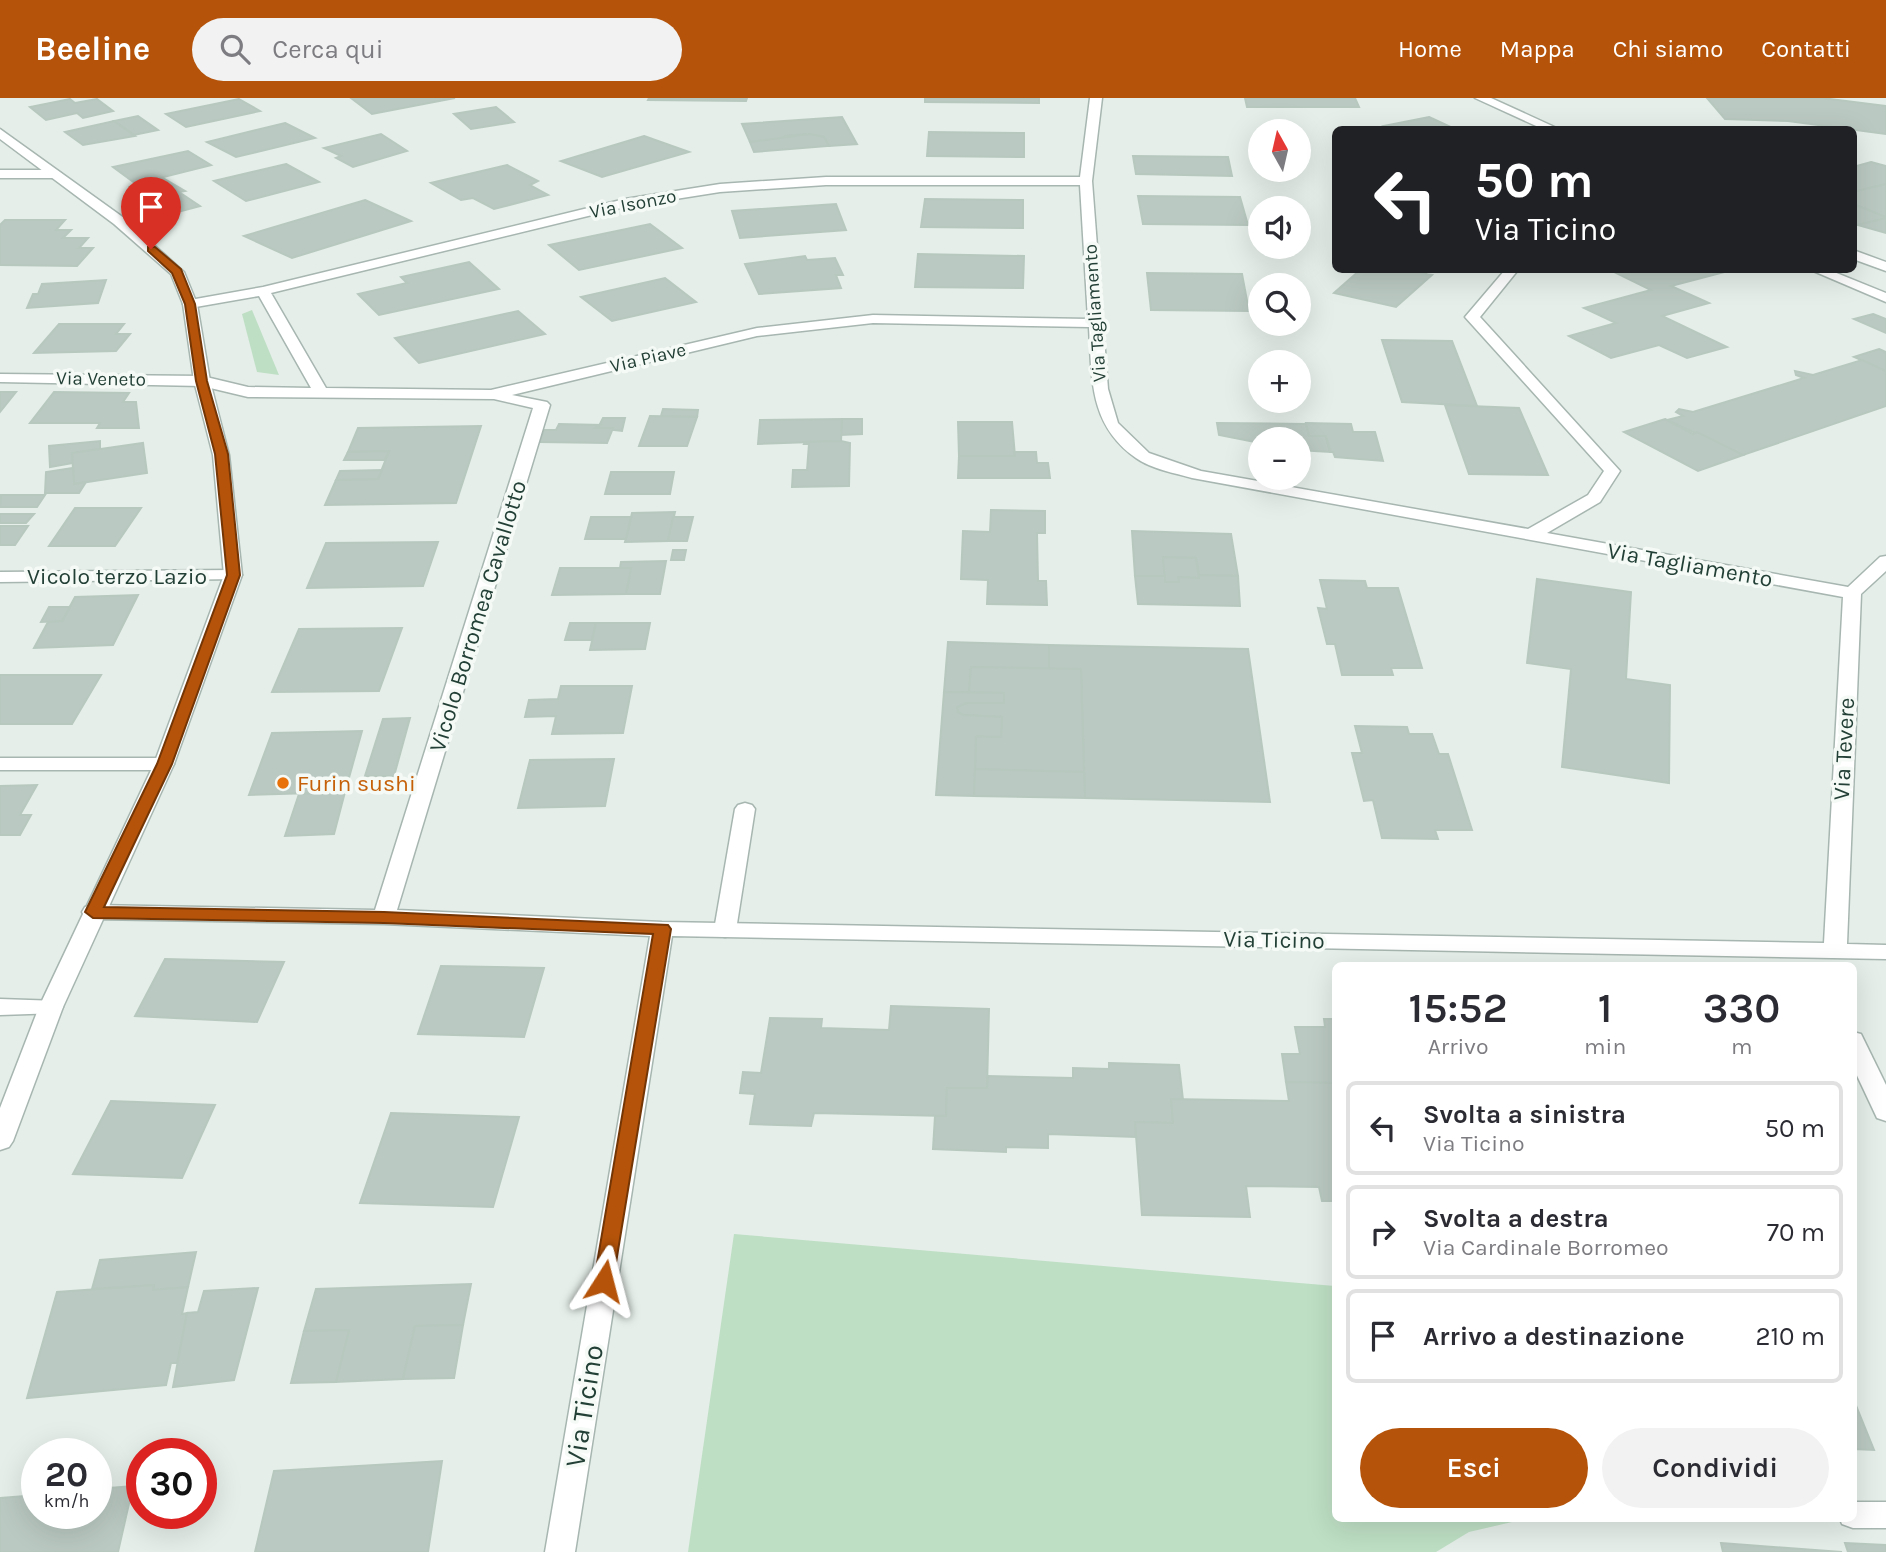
<!DOCTYPE html>
<html lang="it">
<head>
<meta charset="utf-8">
<style>
	:root { --surface:#fff; --page:#f2f2f3; --text:#2b2b33; --muted:#7c7c81; --line:#e1e1e2; --accent:#b45309 }
	body { margin:0; font-family:Karla,sans-serif; background:var(--page); color:var(--text); height:100vh; display:flex; flex-direction:column; font-size:26px; white-space:nowrap }
	* { box-sizing:border-box; margin:0 }
	p { font-size:23px; color:var(--muted) }
	.icon { flex:none; width:38px; height:38px; fill:none; stroke:currentColor; stroke-width:2; stroke-linecap:round; stroke-linejoin:round }
	.map { position:relative; flex:1; overflow:hidden }
	.side { position:absolute; left:1332px; top:864px; width:525px; height:560px; display:flex; flex-direction:column; background:var(--surface); border-radius:10px; box-shadow:0 7px 28px #0002 }
	.side>* { flex:none }
	.guide { position:absolute; left:1332px; top:28px; width:525px; height:147px; border-radius:10px; box-shadow:0 7px 28px #0002; background:#202124; color:#fff; overflow:hidden }
	.needle { width:46px; rotate:352deg }
	.controls { position:absolute; left:1248px; top:21px; display:grid; gap:14px }
	.controls a { display:grid; place-items:center; width:63px; height:63px; border-radius:50%; background:var(--surface); box-shadow:0 7px 28px #0002; font-size:35px }
	.speed { position:absolute; left:21px; top:1340px; display:flex; gap:14px; font-size:35px; font-weight:700; text-align:center }
	.speed>* { display:grid; place-content:center; width:91px; height:91px; border-radius:50%; background:var(--surface); box-shadow:0 7px 28px #0002; line-height:1 }
	.speed small { font-size:18px; font-weight:400 }
	.speed .limit { border:10px solid #d22; background:#fff; color:#111 }
	.pin { position:absolute; display:grid; place-items:center; width:60px; height:60px; color:#fff; margin:-72px -30px; border-radius:50% 50% 50% 0; rotate:-45deg; box-shadow:0 0 7px #0007 }
	.pin .icon { rotate:45deg }
	.me { position:absolute; width:77px; margin:-38px; rotate:9deg; stroke-linejoin:round; filter:drop-shadow(0 0 5px #0008) }
	.turn { display:flex; align-items:center; gap:24px; height:147px; padding:0 28px; font-size:32px }
	.turn .icon { width:91px; height:91px; stroke-width:2.5 }
	.turn b { display:block; font-size:49px; line-height:60px }
	.eta { display:flex; justify-content:space-evenly; align-items:center; height:119px; text-align:center }
	.eta b { font-size:42px; font-weight:600; line-height:49px }
	.action { display:flex; gap:14px; margin-top:auto; padding:14px 28px }
	.action a { flex:1; height:80px; border-radius:42px; background:var(--accent); color:#fff; font-size:28px; font-weight:600; line-height:80px; text-align:center }
	.action a+a { background:var(--page); color:var(--text) }
	ul { padding:0; list-style:none }
	li { display:flex; align-items:center; gap:21px; height:94px; margin:0 14px 10px; padding:0 14px; border:4px solid var(--line); border-radius:10px }
	li div { flex:1 }
	li b { display:block; font-size:26px }
	li em { font-style:normal }
	header { display:flex; align-items:center; gap:42px; box-sizing:border-box; height:98px; padding:0 35px; background:var(--accent); color:#fff }
	header strong { font-size:33px }
	nav { display:flex; gap:38px; margin-inline-start:auto; font-size:24px }
	.search { width:490px; height:63px; background:var(--page); display:flex; align-items:center; gap:18px; box-sizing:border-box; padding:0 24px; border-radius:38px; color:var(--muted); font-size:26px }
	.map>svg:first-child { display:block }
</style>
</head>
<body>
<header>
<strong>Beeline</strong>
<div class="search"><svg class="icon" aria-label="search" viewBox="0 0 24 24"><circle cx="10" cy="10" r="6"/><path d="M15 15l6 6"/></svg>Cerca qui</div>
<nav><a>Home</a><a>Mappa</a><a>Chi siamo</a><a>Contatti</a></nav>
</header>
<div class="map">
<svg width="1886" height="1454" viewBox="0 0 1886 1454">
	<rect width="100%" height="100%" fill="#e5eee9"/>
	<g fill="#bedfc4">
		<polygon points="252,212 279,277 257,274 242,216"/>
		<polygon points="734,1136 1335,1188 1335,1421 1525,1421 1469,1434 1436,1454 688,1454"/>
	</g>
	<g fill="#bac9c2" stroke="#b7c8bf" stroke-width="2">
		<polygon points="351,0 455,0 372,16"/>
		<polygon points="649,0 747,0 746,3 648,2"/>
		<polygon points="925,0 1039,0 1039,5 925,4"/>
		<polygon points="1245,0 1355,0 1359,9 1247,9"/>
		<polygon points="1707,0 1822,0 1886,8 1886,36 1788,23 1725,21"/>
		<polygon points="70,1 75,5 97,1 113,13 83,20 77,15 46,22 30,9"/>
		<polygon points="239,1 260,13 186,29 166,16"/>
		<polygon points="496,9 514,24 471,31 454,16"/>
		<polygon points="138,18 158,32 134,37 114,23"/>
		<polygon points="842,19 857,46 829,48 824,39 805,36 785,38 781,42 750,44 742,26"/>
		<polygon points="1429,19 1457,32 1392,32 1384,28"/>
		<polygon points="114,23 135,38 83,47 65,34"/>
		<polygon points="285,25 315,40 236,59 207,44"/>
		<polygon points="929,34 1024,35 1024,59 927,58"/>
		<polygon points="381,36 407,53 353,69 336,60 341,58 324,50"/>
		<polygon points="810,36 824,39 829,48 754,54 750,44"/>
		<polygon points="644,38 689,54 602,79 561,63"/>
		<polygon points="188,53 211,67 136,86 113,69"/>
		<polygon points="1133,58 1228,59 1232,78 1136,76"/>
		<polygon points="1871,64 1886,68 1886,86 1853,94 1853,69"/>
		<polygon points="286,66 319,84 246,103 214,83"/>
		<polygon points="507,67 538,83 530,87 548,97 494,111 473,100 461,102 431,85"/>
		<polygon points="163,80 185,93 179,94 200,108 178,114 154,96 143,99 130,89"/>
		<polygon points="1886,86 1886,119 1853,106 1853,94"/>
		<polygon points="1138,98 1240,99 1248,127 1143,126"/>
		<polygon points="925,101 1023,102 1023,130 921,129"/>
		<polygon points="365,102 411,123 292,160 244,138"/>
		<polygon points="836,106 846,132 740,140 732,113"/>
		<polygon points="1853,106 1886,119 1886,120 1858,127 1853,125"/>
		<polygon points="1886,120 1886,135 1858,127"/>
		<polygon points="5,122 65,122 56,132 71,132 63,140 88,140 79,150 93,150 77,168 0,167 0,127"/>
		<polygon points="650,126 682,150 579,172 549,147"/>
		<polygon points="918,156 1024,158 1023,190 915,189"/>
		<polygon points="805,158 807,162 835,160 843,177 836,177 841,190 759,196 745,166"/>
		<polygon points="469,164 499,191 379,217 358,196 407,185 401,179"/>
		<polygon points="1360,172 1430,172 1425,176 1432,177 1396,209 1334,195"/>
		<polygon points="1631,172 1732,172 1671,188 1709,205 1662,218 1727,249 1687,260 1659,247 1611,260 1569,238 1616,225 1584,210 1651,192 1616,175"/>
		<polygon points="1147,175 1242,176 1249,213 1151,212"/>
		<polygon points="665,180 696,204 612,223 581,199"/>
		<polygon points="106,182 98,205 27,210 33,196 38,196 42,186"/>
		<polygon points="518,213 545,236 419,265 395,240"/>
		<polygon points="1873,216 1886,221 1886,235 1854,221"/>
		<polygon points="59,226 124,226 116,236 130,236 116,253 34,255"/>
		<polygon points="1382,242 1452,243 1477,308 1402,304"/>
		<polygon points="1879,251 1886,254 1886,273 1854,259"/>
		<polygon points="1862,262 1886,273 1886,308 1743,357 1667,322 1683,318 1676,314 1679,311 1693,314 1804,280 1796,277 1795,273 1813,277"/>
		<polygon points="0,294 16,294 0,314"/>
		<polygon points="54,294 129,295 123,304 136,304 139,330 97,330 100,325 30,325"/>
		<polygon points="1445,307 1519,310 1548,377 1469,376"/>
		<polygon points="663,311 698,312 697,319 661,318"/>
		<polygon points="650,318 697,319 687,348 639,348"/>
		<polygon points="603,320 625,320 622,333 595,330 599,328"/>
		<polygon points="842,321 862,321 862,336 841,337"/>
		<polygon points="842,321 841,343 758,346 760,322"/>
		<polygon points="1665,321 1693,336 1697,334 1743,357 1698,373 1624,334"/>
		<polygon points="958,324 1012,324 1015,358 959,358"/>
		<polygon points="1217,325 1306,326 1309,338 1326,338 1330,354 1298,352 1298,341 1260,341 1260,345 1219,337"/>
		<polygon points="1306,325 1351,326 1353,334 1375,334 1383,363 1335,359 1333,354 1330,354 1326,338 1309,338"/>
		<polygon points="559,326 600,327 595,330 613,330 607,345 540,344 544,332 556,332"/>
		<polygon points="481,328 456,405 325,407 336,382 378,381 389,353 348,354 358,330"/>
		<polygon points="100,343 100,351 72,355 73,365 50,369 49,348"/>
		<polygon points="841,343 850,345 849,388 792,389 793,372 807,372 809,346 804,346 805,344"/>
		<polygon points="143,345 147,375 74,386 72,355"/>
		<polygon points="389,353 385,362 344,362 348,354"/>
		<polygon points="1014,354 1036,354 1037,365 1048,365 1050,380 958,380 959,358 1015,358"/>
		<polygon points="73,370 74,386 86,384 79,395 45,395 46,374"/>
		<polygon points="382,372 378,381 336,382 340,373"/>
		<polygon points="611,374 674,374 670,396 605,396"/>
		<polygon points="45,397 37,409 0,409 1,397"/>
		<polygon points="75,410 141,410 115,448 49,448"/>
		<polygon points="991,412 1045,413 1045,435 1037,435 1038,483 1046,483 1047,507 987,506 988,482 961,481 963,433 990,434"/>
		<polygon points="675,414 668,443 625,444 632,415"/>
		<polygon points="0,416 34,416 26,425 0,425"/>
		<polygon points="591,419 631,419 626,441 585,441"/>
		<polygon points="673,419 693,419 687,443 668,443"/>
		<polygon points="0,428 28,428 15,447 0,447"/>
		<polygon points="1132,433 1231,436 1238,478 1199,477 1196,460 1163,459 1165,478 1135,478"/>
		<polygon points="438,444 423,488 307,490 326,445"/>
		<polygon points="673,452 686,452 684,462 671,462"/>
		<polygon points="1163,459 1196,460 1199,480 1178,479 1179,484 1165,484"/>
		<polygon points="666,463 660,496 626,496 631,470 620,470 621,464"/>
		<polygon points="560,470 631,470 626,496 552,497"/>
		<polygon points="1199,477 1238,478 1240,508 1138,506 1135,478 1165,478 1165,484 1179,484 1178,479 1199,480"/>
		<polygon points="1537,481 1631,494 1626,581 1670,587 1669,685 1562,669 1571,571 1527,565"/>
		<polygon points="1320,482 1365,483 1367,490 1398,490 1422,570 1391,570 1393,577 1342,577 1335,546 1327,546 1318,510 1327,511"/>
		<polygon points="138,497 113,547 34,550 48,524 62,523 75,499"/>
		<polygon points="49,509 70,509 62,523 41,524"/>
		<polygon points="570,525 596,525 592,542 565,542"/>
		<polygon points="596,525 650,525 645,551 590,552"/>
		<polygon points="402,530 379,593 272,594 299,531"/>
		<polygon points="948,544 1049,547 1049,571 971,569 969,594 944,594"/>
		<polygon points="1049,547 1248,551 1270,704 1085,700 1081,571 1049,571"/>
		<polygon points="971,569 1081,571 1084,674 975,671 976,638 1001,639 1002,619 963,617 958,614 957,609 966,605 1004,605 1004,595 969,594"/>
		<polygon points="0,577 101,577 72,626 0,626"/>
		<polygon points="561,588 632,588 623,635 552,636 556,618 525,619 529,602 558,601"/>
		<polygon points="944,594 1004,595 1004,605 966,605 957,609 958,614 963,617 1002,619 1001,639 976,638 974,698 936,697"/>
		<polygon points="410,620 394,678 365,678 383,621"/>
		<polygon points="1355,628 1407,629 1409,636 1432,636 1439,656 1448,656 1472,732 1435,732 1438,741 1382,740 1373,702 1364,703 1352,655 1362,655"/>
		<polygon points="362,633 345,694 249,697 272,635"/>
		<polygon points="614,661 605,708 518,710 530,662"/>
		<polygon points="975,671 1084,674 1085,700 974,698"/>
		<polygon points="37,687 20,717 31,717 20,737 0,737 0,688"/>
		<polygon points="345,694 334,736 285,738 299,696"/>
		<polygon points="165,861 284,864 257,924 135,918"/>
		<polygon points="441,868 544,870 524,939 418,936"/>
		<polygon points="891,908 989,911 987,990 947,990 946,1018 814,1015 811,1028 750,1026 755,996 740,995 743,974 761,975 770,920 822,921 821,930 889,932"/>
		<polygon points="1324,921 1335,921 1335,985 1286,984 1282,956 1300,956 1295,929 1325,929"/>
		<polygon points="1109,965 1179,967 1183,1002 1171,1001 1173,1025 1135,1024 1136,1039 1048,1036 1048,1050 1006,1049 1006,1054 933,1051 935,1018 946,1018 947,990 987,990 988,978 1073,980 1073,970 1109,971"/>
		<polygon points="1286,984 1335,985 1335,1103 1322,1103 1319,1089 1246,1088 1250,1119 1142,1117 1135,1024 1173,1025 1171,1001 1289,1003"/>
		<polygon points="111,1003 215,1007 182,1080 73,1076"/>
		<polygon points="391,1015 519,1019 493,1109 360,1105"/>
		<polygon points="196,1154 188,1189 153,1192 154,1187 92,1191 100,1162"/>
		<polygon points="471,1186 463,1227 415,1228 403,1281 336,1284 349,1232 304,1233 316,1191"/>
		<polygon points="154,1187 153,1192 188,1189 182,1216 187,1215 177,1265 171,1265 166,1287 27,1300 57,1194"/>
		<polygon points="258,1190 234,1282 173,1289 187,1215 198,1214 204,1193"/>
		<polygon points="463,1227 454,1280 403,1281 415,1228"/>
		<polygon points="349,1232 336,1284 291,1285 304,1233"/>
		<polygon points="1853,1300 1874,1352 1853,1351"/>
		<polygon points="442,1363 428,1454 255,1454 274,1373"/>
		<polygon points="133,1388 118,1454 0,1454 0,1400 37,1397 37,1416 96,1416 96,1391"/>
		<polygon points="1721,1445 1842,1454 1723,1454"/>
		<polygon points="1845,1445 1886,1447 1886,1454 1848,1454"/>
	</g>
	<g fill="none" stroke-linecap="round" stroke-linejoin="round">
		<g stroke="#a7b6b0" stroke-width="3">
			<g id="service">
				<polygon points="1811,172 1829,172 1886,195 1886,204"/>
				<polygon points="745,705 752,707 755,711 736,832 733,837 725,839 717,837 714,832 735,711 738,707"/>
			</g>
		</g>
		<g stroke="#a7b6b0" stroke-width="3">
			<g id="minor">
				<path d="M1090 0H1102L1092 83 1108 291 1118 325 1149 355 1201 373 1528 431 1588 397 1604 373 1465 219 1505 172H1518L1480 219 1620 373 1600 404 1547 435 1848 489 1880 459 1886 458V473L1861 496 1847 846 1886 847V861L672 838 575 1454H545L650 838 384 826 93 821 85 819 82 814 85 809 93 807 375 812 533 310 494 301 248 299 202 288 0 284V276L202 278 248 289 311 290 259 198 190 210 183 206 190 202 263 189 625 101 720 86 826 79H1080ZM826 87H1080L1088 221 873 217 757 230 491 292 326 290 271 195 625 109 720 94ZM873 225 1089 229C1092 281 1089 327 1136 360 1151 371 1175 375 1192 380L1843 499 1824 845 662 824 397 812 550 307 547 304 512 297 757 238Z"/>
				<polygon points="1475,0 1491,0 1561,32 1545,32"/>
				<polygon points="0,72 56,72 62,76 56,80 0,80"/>
				<polygon points="1853,152 1886,164 1886,173 1853,161"/>
				<polygon points="233,472 242,477 239,481 0,484 0,474"/>
				<polygon points="0,660 164,660 171,662 174,666 171,670 164,672 0,672"/>
				<polygon points="0,901 59,903 63,909 59,915 0,917"/>
				<polygon points="1853,934 1861,936 1886,987 1886,1023 1877,1020 1853,969"/>
				<polygon points="1853,1404 1886,1404 1886,1430 1853,1430 1842,1426 1840,1421 1853,1421"/>
			</g>
		</g>
		<g stroke="#a7b6b0" stroke-width="3">
			<polygon id="tertiary" points="0,31 124,120 184,174 197,206 210,283 229,357 242,477 174,666 63,909 13,1043 9,1049 0,1052 0,1010 39,909 154,666 224,477 213,357 194,283 183,206 171,176 114,126 0,41"/>
		</g>
		<use href="#service" fill="#fff" fill-rule="evenodd"/>
		<use href="#minor" fill="#fff" fill-rule="evenodd"/>
		<use href="#tertiary" fill="#fff" fill-rule="evenodd"/>
	</g>
	<polygon fill="#b45309" stroke="#753606" stroke-width="2" points="148,149 155,149 181,171 195,206 207,283 228,356 240,477 172,666 104,809 384,814 668,827 671,831 612,1189 604,1191 597,1189 594,1183 653,836 384,825 93,820 85,814 157,666 227,477 215,356 196,283 185,206 172,175 148,153"/>
	<circle fill="#e8710a" stroke="#f6faf7" stroke-width="2.5" cx="283" cy="685" r="7"/>
	<g text-anchor="middle" dominant-baseline="central" stroke-width="7" stroke-linejoin="round" paint-order="stroke">
		<g font-size="19" fill="#234036" stroke="#f6faf7">
			<text transform="translate(633 106) rotate(-11)">Via Isonzo</text>
			<text transform="translate(1095 215) rotate(-94)">Via Tagliamento</text>
			<text transform="translate(648 260) rotate(-13)">Via Piave</text>
			<text transform="translate(101 281) rotate(1)">Via Veneto</text>
		</g>
		<g font-size="23" fill="#234036" stroke="#f6faf7">
			<text transform="translate(1690 467) rotate(10)">Via Tagliamento</text>
			<text x="117" y="478">Vicolo terzo Lazio</text>
			<text transform="translate(478 518) rotate(-73)">Vicolo Borromea Cavallotto</text>
			<text transform="translate(1844 651) rotate(-87)">Via Tevere</text>
			<text transform="translate(1274 842) rotate(1)">Via Ticino</text>
		</g>
		<g font-size="23" fill="#c56008" stroke="#f6faf7" text-anchor="start">
			<text x="297" y="685">Furin sushi</text>
		</g>
		<g font-size="28" fill="#234036" stroke="#f6faf7">
			<text transform="translate(584 1308) rotate(-81)">Via Ticino</text>
		</g>
	</g>
</svg>
<div class="controls">
<a><svg class="needle" viewBox="-14 -14 28 28"><path d="M0-13l5 13h-10z" fill="#e53935"/><path d="M0 13l5-13h-10z" fill="#7c7c81"/></svg></a>
<a><svg class="icon" aria-label="sound" viewBox="0 0 24 24"><path d="M4 9h4l5-4v14l-5-4H4zM17 9q2 3 0 6"/></svg></a>
<a><svg class="icon" aria-label="search" viewBox="0 0 24 24"><circle cx="10" cy="10" r="6"/><path d="M15 15l6 6"/></svg></a>
<a>+</a>
<a>−</a>
</div>
<div class="speed"><div>20<small>km/h</small></div><div class="limit">30</div></div>
<div class="pin" style="left:151px;top:151px;background:#d93025"><svg class="icon" aria-label="arrive" viewBox="0 0 24 24"><path d="M6 21V4h12l-3 4 3 4H6"/></svg></div>
<svg class="me" style="left:604px;top:1183px" viewBox="-20 -20 40 40"><path d="M0-17L14 15 0 8-14 15z" fill="#b45309" stroke="#fff" stroke-width="4"/></svg>
<div class="guide">
<div class="turn"><svg class="icon" aria-label="left" viewBox="0 0 24 24"><path d="M17 20v-9H6M10 6l-5 5 5 5"/></svg><div><b>50 m</b>Via Ticino</div></div>
</div>
<section class="side">
<div class="eta">
<div><b>15:52</b><p>Arrivo</p></div>
<div><b>1</b><p>min</p></div>
<div><b>330</b><p>m</p></div>
</div>
<ul>
<li><svg class="icon" aria-label="left" viewBox="0 0 24 24"><path d="M17 20v-9H6M10 6l-5 5 5 5"/></svg><div><b>Svolta a sinistra</b><p>Via Ticino</p></div><em>50 m</em></li>
<li><svg class="icon" aria-label="right" viewBox="0 0 24 24"><path d="M7 20v-9h11M14 6l5 5-5 5"/></svg><div><b>Svolta a destra</b><p>Via Cardinale Borromeo</p></div><em>70 m</em></li>
<li><svg class="icon" aria-label="arrive" viewBox="0 0 24 24"><path d="M6 21V4h12l-3 4 3 4H6"/></svg><div><b>Arrivo a destinazione</b></div><em>210 m</em></li>
</ul>
<div class="action"><a>Esci</a><a>Condividi</a></div>
</section>
</div>
</body>
</html>
